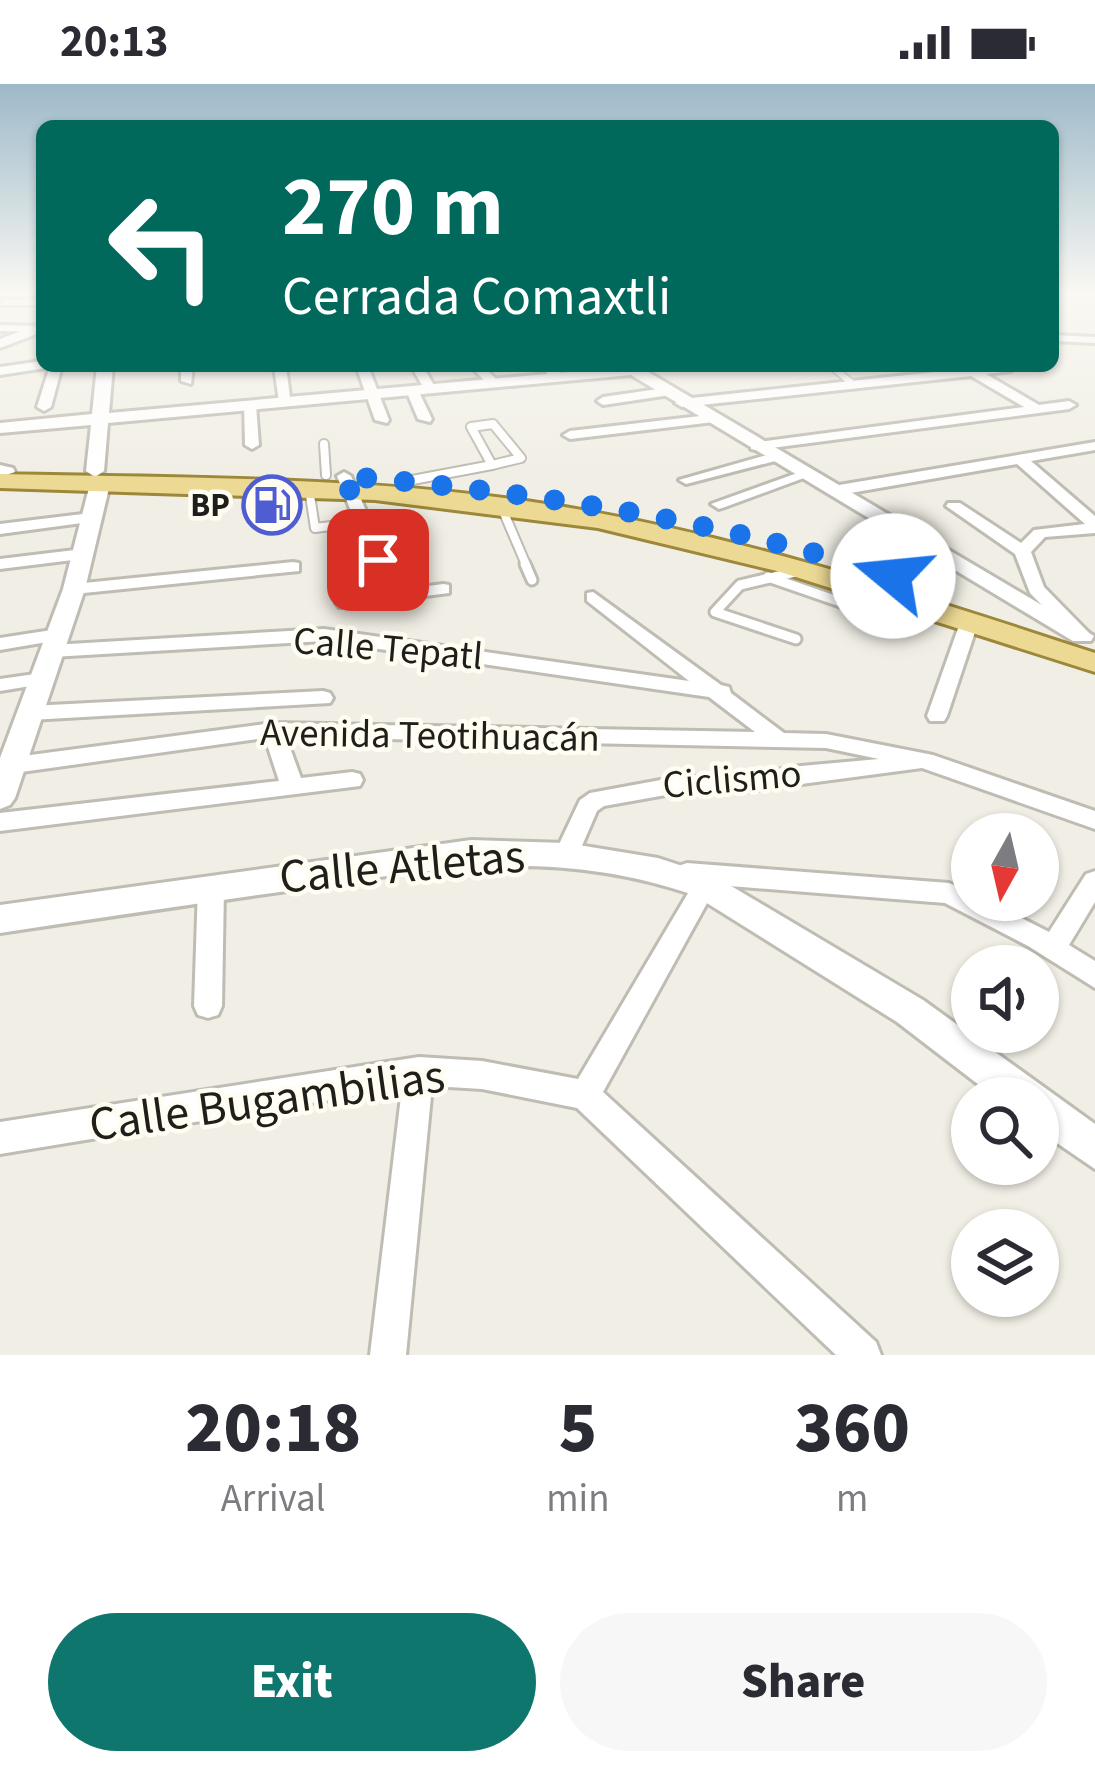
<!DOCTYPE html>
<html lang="en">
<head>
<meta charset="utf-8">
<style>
	:root { --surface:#fff; --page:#f7f7f7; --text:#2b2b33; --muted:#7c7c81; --accent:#0f766e }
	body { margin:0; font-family:"Source Sans 3",sans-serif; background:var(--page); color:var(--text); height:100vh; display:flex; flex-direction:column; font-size:45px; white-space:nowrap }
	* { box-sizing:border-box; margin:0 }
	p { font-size:39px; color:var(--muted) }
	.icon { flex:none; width:66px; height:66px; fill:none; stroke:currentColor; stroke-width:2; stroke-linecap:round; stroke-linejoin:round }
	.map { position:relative; height:1271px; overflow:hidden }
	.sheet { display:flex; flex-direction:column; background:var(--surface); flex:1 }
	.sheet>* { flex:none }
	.guide { position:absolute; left:36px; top:36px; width:1023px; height:252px; border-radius:18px; box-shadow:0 3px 9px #0004; background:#00695c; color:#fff; overflow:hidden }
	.needle { width:78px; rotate:188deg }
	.fabs { position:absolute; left:951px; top:729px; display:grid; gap:24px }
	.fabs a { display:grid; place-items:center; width:108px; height:108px; border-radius:50%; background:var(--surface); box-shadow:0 3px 9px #0004; font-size:60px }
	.pin { position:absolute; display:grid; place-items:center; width:102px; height:102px; color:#fff; margin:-51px; border-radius:24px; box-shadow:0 6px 18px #0006 }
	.me { position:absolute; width:132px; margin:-66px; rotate:287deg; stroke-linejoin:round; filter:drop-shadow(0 0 9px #0008) }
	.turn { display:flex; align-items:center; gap:42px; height:252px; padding:0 48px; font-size:54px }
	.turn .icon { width:156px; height:156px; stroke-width:2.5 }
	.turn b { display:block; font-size:84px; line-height:102px }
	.eta { display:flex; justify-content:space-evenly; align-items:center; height:204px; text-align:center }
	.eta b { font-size:72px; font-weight:800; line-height:84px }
	.button { display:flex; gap:24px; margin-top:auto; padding:24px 48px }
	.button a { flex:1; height:138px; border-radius:72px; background:var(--accent); color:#fff; font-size:48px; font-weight:800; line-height:138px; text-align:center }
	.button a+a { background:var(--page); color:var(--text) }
	.status { display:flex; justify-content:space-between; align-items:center; height:84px; padding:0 60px; background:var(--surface); direction:ltr }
	.status svg { height:33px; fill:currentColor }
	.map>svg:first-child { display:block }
</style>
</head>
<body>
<div class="status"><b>20:13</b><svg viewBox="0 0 49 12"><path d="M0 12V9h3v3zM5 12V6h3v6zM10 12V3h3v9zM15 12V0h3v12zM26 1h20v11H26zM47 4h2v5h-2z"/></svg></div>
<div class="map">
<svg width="1095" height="1271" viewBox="0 0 1095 1271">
	<rect width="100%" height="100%" fill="#f1efe5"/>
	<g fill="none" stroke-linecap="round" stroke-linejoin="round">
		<g stroke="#bfbcb3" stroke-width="9">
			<polyline id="lane-far2" points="831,282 853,300"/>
		</g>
		<g stroke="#bfbcb3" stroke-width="12">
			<g id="lane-far1">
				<polygon points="493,340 521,374 492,381 471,343"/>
				<polyline points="324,360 326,391"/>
				<polyline points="407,397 492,381"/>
				<polyline points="257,403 253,433 288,431 293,404"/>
				<polyline points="309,405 315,444 363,438"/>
				<polyline points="501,422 527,483"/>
			</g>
		</g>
		<g stroke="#bfbcb3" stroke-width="15">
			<g id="lane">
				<polyline points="525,480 532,496"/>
				<polyline points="768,493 875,530 890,514"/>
				<polyline points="796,555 715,528 740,501 799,487"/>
			</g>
		</g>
		<g stroke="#bfbcb3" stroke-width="6">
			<g id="street">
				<polygon points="42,215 42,221 0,221 3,216"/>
				<polygon points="0,241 39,242 42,248 0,247"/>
				<polygon points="1053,251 1095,253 1095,259 1053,257"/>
				<polygon points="42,277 42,282 46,284 0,291 0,283"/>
				<polygon points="50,282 62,282 51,323 44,327 37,323"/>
				<polygon points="181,282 193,282 191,300 181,297"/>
				<polygon points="274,282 286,282 291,321 279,318"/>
				<polygon points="356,282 368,282 389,336 387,339 375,336"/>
				<polygon points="411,282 423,282 436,305 434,308 426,308"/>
				<polygon points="470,282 483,282 500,299 490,302"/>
				<polygon points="539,282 553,282 565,293 555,296"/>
				<polygon points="992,282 1012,282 1011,287 986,290 1039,321 1069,317 1076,321 1069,325 756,366 751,365 751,359 1024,323 971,292 682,323 675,319 682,315"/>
				<polygon points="408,303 418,306 432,335 430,338 418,335 406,306"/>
				<polygon points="665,304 670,305 670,311 603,321 597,317 603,313"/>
				<polygon points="244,318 256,321 259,361 252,365 245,361"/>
				<polygon points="709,331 714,332 714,338 570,355 563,351 570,347"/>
				<polygon points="1095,358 1095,366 1031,377 1095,432 1095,449 1045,453 1031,468 1044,503 1091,551 1082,557 1075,555 1030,509 1015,470 946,422 948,419 960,419 1021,459 1034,446 1085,440 1017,380 833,412 825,407 833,402"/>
				<polygon points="774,369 781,373 779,376 686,400 679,396"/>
				<polygon points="344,388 351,392 400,506 443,500 449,501 449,509 339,523 336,519 339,515 383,508 337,392"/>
				<polygon points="800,388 812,391 725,423 719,425 711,420"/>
				<polygon points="91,429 99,434 97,437 0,450 0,440"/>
				<polygon points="83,465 91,470 89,474 0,485 0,475"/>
				<polygon points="293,478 299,479 299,487 74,510 65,505 74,500"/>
				<polygon points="593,508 721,601 729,603 731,609 784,649 826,650 933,671 1095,727 1095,745 922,684 742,708 677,709 604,722 597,727 575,778 566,780 557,778 554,771 580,716 590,709 677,693 742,692 801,682 879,675 826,664 286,653 301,694 352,688 360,690 363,696 360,702 0,747 0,729 279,697 265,654 0,691 0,675 273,639 755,648 709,613 324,557 52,573 42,567 52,561 324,545 689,597 587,517 587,509"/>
				<polygon points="969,533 978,539 947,632 944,637 930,637 927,632 960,539"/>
				<polygon points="58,545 67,551 65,555 0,566 0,554"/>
				<polygon points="42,589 49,591 52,595 49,599 0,607 0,595"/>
				<polygon points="323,607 330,609 333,614 330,619 30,636 20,629 30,622"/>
				<polygon points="687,779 949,799 972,809 972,816 986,816 1049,848 1086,790 1095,787 1095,818 1069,861 1095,877 1095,904 1028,862 945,819 717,801 603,1008 876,1258 881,1271 836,1271 577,1024 482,1005 432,1002 406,1271 370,1271 402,1004 0,1070 0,1038 419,973 482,977 578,995 694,799 678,796 675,789 678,782"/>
				<polygon points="211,793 220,796 224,803 222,922 218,931 208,934 198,931 194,922 198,803 202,796"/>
			</g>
		</g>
		<g stroke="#bfbcb3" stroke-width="6">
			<g id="secondary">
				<polygon points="42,239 42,248 0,264 0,255"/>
				<polygon points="97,282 113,282 109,329 638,282 1094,552 1091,557 1073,557 631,291 108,339 104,387 95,393 86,387 91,341 0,349 0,339 92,330"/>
				<polygon points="0,381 13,384 15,388 0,393"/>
				<polygon points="100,394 110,400 85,505 15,714 10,721 0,725 0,674 63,505 90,400"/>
				<path d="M471 756 566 759 658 774 716 793 923 916 1095 1040V1085L1038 1046V1014H996L897 938 694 811C549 761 426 786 280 808 186 821 93 835 0 849V821Z"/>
			</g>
		</g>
		<g stroke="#9c873a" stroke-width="6">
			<path id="primary" d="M0 390C175 394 352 392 526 417 721 445 908 508 1095 569V588L777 487 598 444 375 416 0 404Z"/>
		</g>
		<use href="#lane-far2" stroke="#fff" stroke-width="6"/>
		<use href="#lane-far1" stroke="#fff" stroke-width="8"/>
		<use href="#lane" stroke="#fff" stroke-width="9"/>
		<use href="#street" fill="#fff" fill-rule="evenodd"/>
		<use href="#secondary" fill="#fff" fill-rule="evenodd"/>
		<use href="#primary" fill="#ecd994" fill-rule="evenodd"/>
	</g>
	<linearGradient id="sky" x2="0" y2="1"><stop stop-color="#9db9c8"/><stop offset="0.54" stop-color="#f9f8f3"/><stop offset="1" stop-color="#f9f8f3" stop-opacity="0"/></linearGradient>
	<rect width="1095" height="386" fill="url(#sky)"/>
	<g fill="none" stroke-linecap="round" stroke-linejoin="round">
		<path stroke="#1a73e8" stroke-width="21" stroke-dasharray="0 37.8" d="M378 476 344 392C531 408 713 435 893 492"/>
	</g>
	<defs>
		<g id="fuel-ring" transform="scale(3)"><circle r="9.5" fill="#fffcf2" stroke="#4f5dd3" stroke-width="1.5"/><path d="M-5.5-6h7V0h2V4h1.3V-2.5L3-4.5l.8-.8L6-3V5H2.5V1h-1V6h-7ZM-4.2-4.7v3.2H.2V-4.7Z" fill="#4f5dd3"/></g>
	</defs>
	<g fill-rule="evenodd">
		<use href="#fuel-ring" x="272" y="421"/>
	</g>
	<g text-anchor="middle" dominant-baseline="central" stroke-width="9" stroke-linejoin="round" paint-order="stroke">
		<g font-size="33" font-weight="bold" fill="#1f1e1a" stroke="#fffcf2" text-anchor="end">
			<text x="230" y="421">BP</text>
		</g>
		<g font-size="39" fill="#1f1e1a" stroke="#fffcf2">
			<text transform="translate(388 565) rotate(5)">Calle Tepatl</text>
			<text transform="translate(430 652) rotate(1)">Avenida Teotihuacán</text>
			<text transform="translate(732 696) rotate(-5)">Ciclismo</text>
		</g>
		<g font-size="48" fill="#1f1e1a" stroke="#fffcf2">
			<text transform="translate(402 783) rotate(-5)">Calle Atletas</text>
			<text transform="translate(267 1017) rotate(-8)">Calle Bugambilias</text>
		</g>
	</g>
</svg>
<div class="fabs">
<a><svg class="needle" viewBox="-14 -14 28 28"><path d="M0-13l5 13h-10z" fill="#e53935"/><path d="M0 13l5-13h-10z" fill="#7c7c81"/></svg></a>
<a><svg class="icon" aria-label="sound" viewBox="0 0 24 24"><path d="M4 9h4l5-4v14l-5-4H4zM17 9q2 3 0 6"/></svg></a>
<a><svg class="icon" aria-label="search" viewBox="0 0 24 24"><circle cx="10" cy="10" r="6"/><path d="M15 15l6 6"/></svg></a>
<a><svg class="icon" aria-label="layers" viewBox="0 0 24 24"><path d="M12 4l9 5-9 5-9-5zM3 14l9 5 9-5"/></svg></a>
</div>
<div class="pin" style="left:378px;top:476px;background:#d93025"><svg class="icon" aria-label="arrive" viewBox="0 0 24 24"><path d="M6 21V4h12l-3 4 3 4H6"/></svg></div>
<svg class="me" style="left:893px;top:492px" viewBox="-20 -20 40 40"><circle r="19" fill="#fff"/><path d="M0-13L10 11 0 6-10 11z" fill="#1a73e8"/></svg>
<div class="guide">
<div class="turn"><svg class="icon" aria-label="left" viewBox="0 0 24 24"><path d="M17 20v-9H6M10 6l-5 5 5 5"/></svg><div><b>270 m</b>Cerrada Comaxtli</div></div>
</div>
</div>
<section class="sheet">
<div class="eta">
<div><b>20:18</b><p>Arrival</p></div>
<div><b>5</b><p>min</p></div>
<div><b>360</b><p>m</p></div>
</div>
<div class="button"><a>Exit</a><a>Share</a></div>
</section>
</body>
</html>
